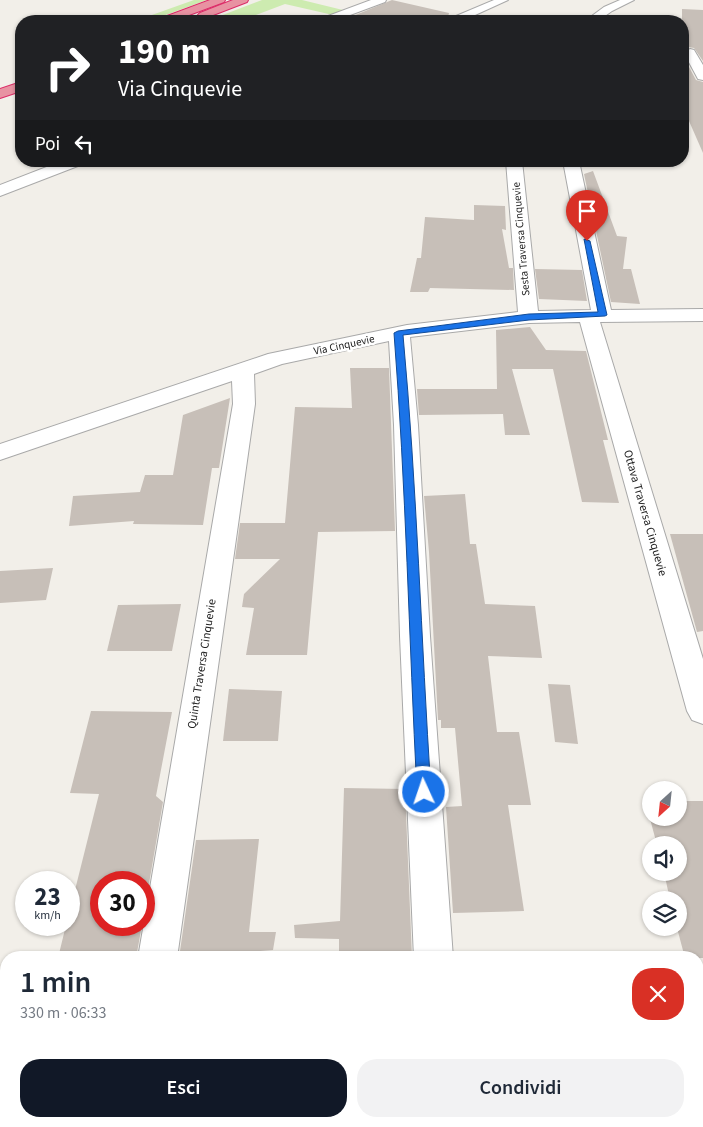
<!DOCTYPE html>
<html lang="it">
<head>
<meta charset="utf-8">
<style>
	:root { --surface:#fff; --page:#f2f2f3; --text:#1f2937; --muted:#747a83; --accent:#111827 }
	body { margin:0; font-family:"Source Sans 3",sans-serif; background:var(--page); color:var(--text); height:100vh; display:flex; flex-direction:column; font-size:19px; white-space:nowrap }
	* { box-sizing:border-box; margin:0 }
	p { font-size:16px; color:var(--muted) }
	.icon { flex:none; width:28px; height:28px; fill:none; stroke:currentColor; stroke-width:2; stroke-linecap:round; stroke-linejoin:round }
	.map { position:relative; flex:1; overflow:hidden }
	.details { position:absolute; left:0px; top:951px; width:704px; height:176px; display:flex; flex-direction:column; background:var(--surface); border-radius:20px 20px 0 0; box-shadow:0 1px 4px #0004 }
	.details>* { flex:none }
	.banner { position:absolute; left:15px; top:15px; width:674px; height:152px; border-radius:20px; box-shadow:0 1px 4px #0004; background:#202124; color:#fff; overflow:hidden }
	.needle { width:32px; rotate:207deg }
	.controls { position:absolute; left:642px; top:781px; display:grid; gap:10px }
	.controls a { display:grid; place-items:center; width:45px; height:45px; border-radius:50%; background:var(--surface); box-shadow:0 1px 4px #0004; font-size:25px }
	.speed { position:absolute; left:15px; top:871px; display:flex; gap:10px; font-size:25px; font-weight:700; text-align:center }
	.speed>* { display:grid; place-content:center; width:65px; height:65px; border-radius:50%; background:var(--surface); box-shadow:0 1px 4px #0004; line-height:1 }
	.speed small { font-size:12px; font-weight:400 }
	.speed .limit { border:8px solid #d22; background:#fff; color:#111 }
	.pin { position:absolute; display:grid; place-items:center; width:42px; height:42px; color:#fff; margin:-51px -21px; border-radius:50% 50% 50% 0; rotate:-45deg; box-shadow:0 0 5px #0007 }
	.pin .icon { rotate:45deg }
	.me { position:absolute; width:55px; margin:-28px; rotate:357deg; stroke-linejoin:round; filter:drop-shadow(0 0 4px #0008) }
	.turn { display:flex; align-items:center; gap:18px; height:105px; padding:0 20px; font-size:22px }
	.turn .icon { width:65px; height:65px; stroke-width:2.5 }
	.turn b { display:block; font-size:35px; line-height:42px }
	.then { display:flex; align-items:center; height:48px; padding:0 20px; background:#0003; gap:10px; font-size:19px }
	.round { display:grid; place-items:center; flex:none; width:52px; height:52px; border-radius:20px; background:var(--page) }
	.overview { display:flex; align-items:center; justify-content:space-between; height:85px; padding:0 20px }
	h1 { font-size:30px; font-weight:600; line-height:38px }
	.action { display:flex; gap:10px; margin-top:auto; padding:10px 20px }
	.action a { flex:1; height:58px; border-radius:20px; background:var(--accent); color:#fff; font-size:20px; font-weight:600; line-height:58px; text-align:center }
	.action a+a { background:var(--page); color:var(--text) }
	.map>svg:first-child { display:block }
</style>
</head>
<body>
<div class="map">
<svg width="703" height="1127" viewBox="0 0 703 1127">
	<rect width="100%" height="100%" fill="#f2efe9"/>
	<g fill="#cdebb0">
		<polygon points="194,0 207,0 149,21 135,21"/>
		<polygon points="262,0 302,0 347,11 333,15 285,4 245,19 252,21 207,21"/>
	</g>
	<g fill="#c7bfb8">
		<polygon points="392,0 449,13 448,17 445,21 341,21"/>
		<polygon points="682,9 703,10 703,61 694,48 689,47 682,52"/>
		<polygon points="682,54 696,80 703,82 703,153 682,105"/>
		<polygon points="593,171 617,236 627,237 623,269 631,269 640,304 611,302 584,174"/>
		<polygon points="474,205 505,206 506,230 502,229 509,268 513,268 514,290 430,288 428,292 410,292 417,258 421,258 425,217 474,220"/>
		<polygon points="535,269 582,270 587,301 539,299"/>
		<polygon points="530,327 546,350 586,351 608,440 603,440 619,503 582,502 553,369 512,369 530,435 505,435 503,414 419,415 417,389 497,389 496,330"/>
		<polygon points="350,368 389,368 395,531 318,532 307,655 246,655 254,608 242,607 244,594 280,559 235,559 240,523 285,523 295,407 352,408"/>
		<polygon points="230,398 219,468 212,468 203,525 133,524 134,521 69,526 73,496 140,492 145,475 173,475 183,415"/>
		<polygon points="465,494 470,544 476,544 485,604 535,606 542,658 488,656 497,732 519,732 531,805 508,805 524,911 453,913 446,807 462,806 455,728 441,728 441,720 438,720 429,552 424,496"/>
		<polygon points="670,534 703,534 703,631 697,632"/>
		<polygon points="53,568 46,600 0,603 0,571"/>
		<polygon points="181,604 172,651 107,651 118,605"/>
		<polygon points="548,684 570,685 578,744 555,742"/>
		<polygon points="229,689 282,691 278,741 223,741"/>
		<polygon points="91,711 172,712 156,796 163,802 144,913 144,882 101,882 101,925 142,925 136,958 58,958 66,925 69,925 69,914 99,794 70,793"/>
		<polygon points="344,788 405,789 412,958 339,958 339,939 295,938 294,925 340,921"/>
		<polygon points="645,800 651,800 651,818 679,818 679,801 703,801 703,958 685,958 677,928 679,900 670,900 664,872 679,872 679,845 657,845"/>
		<polygon points="259,839 249,932 276,932 273,950 248,952 248,958 179,958 196,840"/>
	</g>
	<g fill="none" stroke-linecap="round" stroke-linejoin="round">
		<g stroke="#a9a9a9" stroke-width="2">
			<g id="minor">
				<polygon points="371,0 386,0 385,2 334,21 318,21 320,19"/>
				<polygon points="494,0 508,0 462,21 447,21 449,19"/>
				<polygon points="620,0 634,0 612,11 598,21 585,21 604,7"/>
				<polygon points="524,18 530,21 517,21 519,19"/>
				<polygon points="690,49 694,50 703,65 703,80 698,79 684,53"/>
				<polygon points="62,161 85,161 83,164 0,196 0,185"/>
				<polygon points="506,161 522,161 538,311 591,310 563,161 579,161 611,310 703,309 703,321 600,322 703,659 703,724 692,720 687,711 580,322 529,323 410,337 418,425 430,636 453,958 414,958 400,636 394,425 389,341 282,364 254,374 255,404 177,958 138,958 233,404 232,381 0,460 0,444 268,354 407,325 518,312"/>
				<polygon points="111,1121 155,1121 154,1127 110,1127"/>
				<rect x="421" y="1121" width="44" height="6"/>
			</g>
		</g>
		<g stroke="#dc2a67" stroke-width="2">
			<g id="highway">
				<polygon points="210,0 225,0 224,2 173,21 157,21 159,19"/>
				<polygon points="233,0 248,0 247,2 208,17 204,18 198,15 200,13"/>
				<polygon points="21,82 21,91 0,98 0,89"/>
			</g>
		</g>
		<use href="#minor" fill="#fff" fill-rule="evenodd"/>
		<use href="#highway" fill="#e892a2" fill-rule="evenodd"/>
	</g>
	<path fill="#1a73e8" stroke="#114b97" d="M584 239 590 241 607 315 605 316 529 320 403 335C417 487 421 639 431 792L429 796 424 798 419 796 417 792C409 639 406 486 394 333L398 331 529 314 598 312Z"/>
	<g text-anchor="middle" dominant-baseline="central" stroke-width="5" stroke-linejoin="round" paint-order="stroke">
		<g font-size="11" fill="#222" stroke="#fff">
			<text transform="translate(521 239) rotate(-95)">Sesta Traversa Cinquevie</text>
			<text transform="translate(344 345) rotate(-12)">Via Cinquevie</text>
		</g>
		<g font-size="12" fill="#222" stroke="#fff">
			<text transform="translate(645 513) rotate(74)">Ottava Traversa Cinquevie</text>
			<text transform="translate(202 664) rotate(-81)">Quinta Traversa Cinquevie</text>
		</g>
	</g>
</svg>
<div class="controls">
<a><svg class="needle" viewBox="-14 -14 28 28"><path d="M0-13l5 13h-10z" fill="#e53935"/><path d="M0 13l5-13h-10z" fill="#747a83"/></svg></a>
<a><svg class="icon" aria-label="sound" viewBox="0 0 24 24"><path d="M4 9h4l5-4v14l-5-4H4zM17 9q2 3 0 6"/></svg></a>
<a><svg class="icon" aria-label="layers" viewBox="0 0 24 24"><path d="M12 4l9 5-9 5-9-5zM3 14l9 5 9-5"/></svg></a>
</div>
<div class="speed"><div>23<small>km/h</small></div><div class="limit">30</div></div>
<div class="pin" style="left:587px;top:241px;background:#d93025"><svg class="icon" aria-label="arrive" viewBox="0 0 24 24"><path d="M6 21V4h12l-3 4 3 4H6"/></svg></div>
<svg class="me" style="left:424px;top:792px" viewBox="-20 -20 40 40"><circle r="17" fill="#1a73e8" stroke="#fff" stroke-width="3"/><path d="M0-11L8 9 0 5-8 9z" fill="#fff"/></svg>
<div class="banner">
<div class="turn"><svg class="icon" aria-label="right" viewBox="0 0 24 24"><path d="M7 20v-9h11M14 6l5 5-5 5"/></svg><div><b>190 m</b>Via Cinquevie</div></div>
<div class="then">Poi<svg class="icon" aria-label="left" viewBox="0 0 24 24"><path d="M17 20v-9H6M10 6l-5 5 5 5"/></svg></div>
</div>
<section class="details">
<div class="overview"><div><h1>1 min</h1><p>330 m · 06:33</p></div><a class="round" style="background:#d93025;color:#fff"><svg class="icon" aria-label="close" viewBox="0 0 24 24"><path d="M6 6l12 12M18 6L6 18"/></svg></a></div>
<div class="action"><a>Esci</a><a>Condividi</a></div>
</section>
</div>
</body>
</html>
